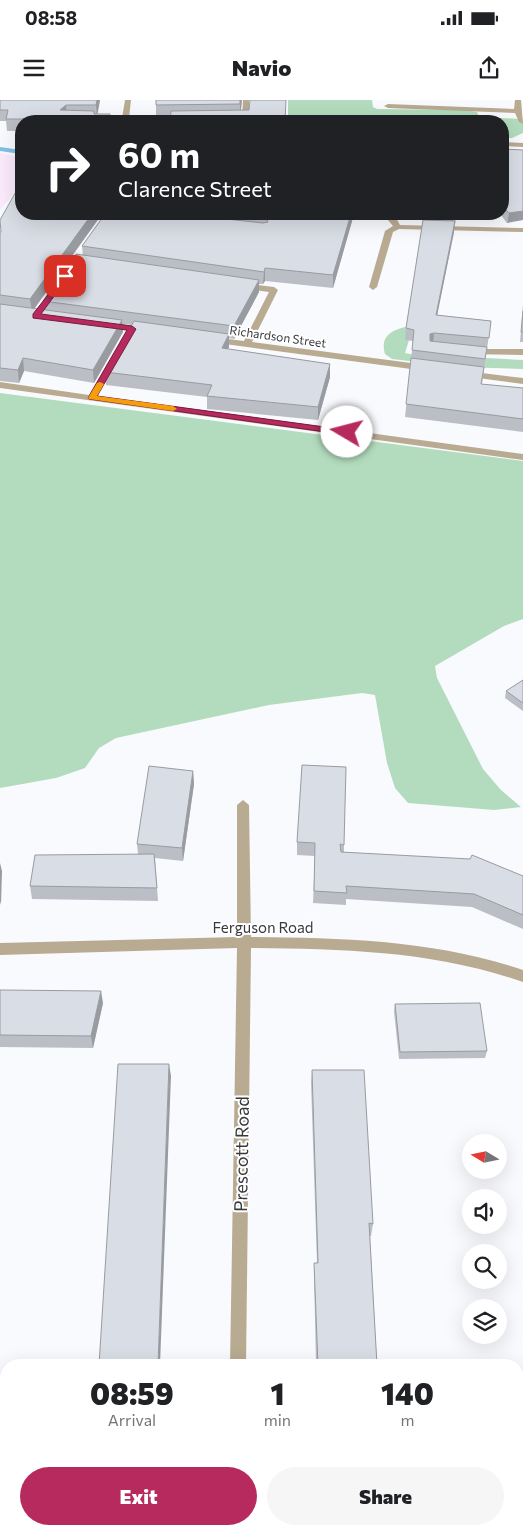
<!DOCTYPE html>
<html lang="en">
<head>
<meta charset="utf-8">
<style>
	:root { --surface:#fff; --page:#f6f6f6; --text:#202124; --muted:#757577; --accent:#b72a5e }
	body { margin:0; font-family:Commissioner,sans-serif; background:var(--page); color:var(--text); height:100vh; display:flex; flex-direction:column; font-size:19px; white-space:nowrap }
	* { box-sizing:border-box; margin:0 }
	p { font-size:16px; color:var(--muted) }
	.icon { flex:none; width:28px; height:28px; fill:none; stroke:currentColor; stroke-width:2; stroke-linecap:round; stroke-linejoin:round }
	.map { position:relative; flex:1; overflow:hidden }
	.details { position:absolute; left:0px; top:1259px; width:524px; height:176px; display:flex; flex-direction:column; background:var(--surface); border-radius:20px 20px 0 0; box-shadow:0 5px 20px #0002 }
	.details>* { flex:none }
	.guide { position:absolute; left:15px; top:15px; width:494px; height:105px; border-radius:20px; box-shadow:0 5px 20px #0002; background:#202124; color:#fff; overflow:hidden }
	.needle { width:32px; rotate:280deg }
	.buttons { position:absolute; left:462px; top:1034px; display:grid; gap:10px }
	.buttons a { display:grid; place-items:center; width:45px; height:45px; border-radius:50%; background:var(--surface); box-shadow:0 5px 20px #0002; font-size:25px }
	.pin { position:absolute; display:grid; place-items:center; width:42px; height:42px; color:#fff; margin:-21px; border-radius:10px; box-shadow:0 2px 8px #0006 }
	.me { position:absolute; width:55px; margin:-28px; rotate:278deg; stroke-linejoin:round; filter:drop-shadow(0 0 4px #0008) }
	.turn { display:flex; align-items:center; gap:18px; height:105px; padding:0 20px; font-size:22px }
	.turn .icon { width:65px; height:65px; stroke-width:2.5 }
	.turn b { display:block; font-size:35px; line-height:42px }
	.eta { display:flex; justify-content:space-evenly; align-items:center; height:85px; text-align:center }
	.eta b { font-size:30px; font-weight:800; line-height:35px }
	.cta { display:flex; gap:10px; margin-top:auto; padding:10px 20px }
	.cta a { flex:1; height:58px; border-radius:30px; background:var(--accent); color:#fff; font-size:20px; font-weight:800; line-height:58px; text-align:center }
	.cta a+a { background:var(--page); color:var(--text) }
	.status { display:flex; justify-content:space-between; align-items:center; height:35px; padding:0 25px; background:var(--surface); direction:ltr }
	.status svg { height:14px; fill:currentColor }
	header { display:flex; justify-content:space-between; align-items:center; height:65px; padding:0 20px; background:var(--surface); font-size:22px; font-weight:800 }
	.map>svg:first-child { display:block }
</style>
</head>
<body>
<div class="status"><b>08:58</b><svg viewBox="0 0 49 12"><path d="M0 12V9h3v3zM5 12V6h3v6zM10 12V3h3v9zM15 12V0h3v12zM26 1h20v11H26zM47 4h2v5h-2z"/></svg></div>
<header><svg class="icon" aria-label="menu" viewBox="0 0 24 24"><path d="M4 6h16M4 12h16M4 18h16"/></svg>Navio<svg class="icon" aria-label="share" viewBox="0 0 24 24"><path d="M12 15V3M7 8l5-5 5 5M5 13v7h14v-7"/></svg></header>
<div class="map">
<svg width="523" height="1434" viewBox="0 0 523 1434">
	<rect width="100%" height="100%" fill="#f9fafe"/>
	<polygon fill="#fbeafc" points="0,53 21,58 21,85 0,110"/>
	<g fill="#b2dcbd">
		<polygon points="288,0 372,0 373,7 377,9 463,10 477,12 479,17 523,19 523,33 512,38 503,38 502,21 288,21"/>
		<path d="M405 227H413L405 253 433 258 449 256 523 260V269L460 267 392 259 385 254C380 237 390 231 405 227Z"/>
		<polygon points="0,293 523,361 523,519 504,526 435,566 437,578 483,669 501,690 521,707 494,710 408,703 395,688 387,663 375,595 362,593 269,605 116,638 99,648 85,668 56,678 0,688"/>
	</g>
	<g fill="none" stroke-linecap="round" stroke-linejoin="round">
		<polygon fill="#80c0e5" fill-rule="evenodd" points="0,47 21,50 21,54 0,51"/>
		<g fill="#b9ab92" fill-rule="evenodd">
			<polygon points="125,0 131,0 129,18 186,18 190,20 63,21 67,19 122,18"/>
			<polygon points="243,0 249,0 249,20 235,21 235,18 242,18"/>
			<polygon points="515,0 521,0 523,24 519,22 515,13 388,8 384,6 388,4 514,9"/>
			<polygon points="502,42 523,43 523,47 502,46"/>
			<polygon points="383,114 394,114 400,125 523,128 523,132 399,129 393,132 377,187 373,190 369,187 385,131 393,126"/>
			<polygon points="243,183 274,187 278,190 252,242 426,265 431,268 426,271 210,242 209,240 213,237 244,241 269,192 240,188 239,186"/>
			<polygon points="107,222 146,228 150,231 146,234 104,227 104,223"/>
			<polygon points="470,249 523,249 523,255 467,254 466,252"/>
			<polygon points="113,258 117,261 98,296 523,354 523,360 0,288 0,282 89,295 109,261"/>
			<polygon points="466,271 523,278 523,284 463,276 461,274"/>
			<path d="M243 700 249 705 251 837C344 838 434 840 523 870V882C434 851 344 849 251 848L246 1265H230L237 848 0 855V843L237 837V705Z"/>
			<rect x="227" y="1429" width="18" height="5"/>
		</g>
	</g>
	<g fill="#bbbec5">
		<polygon points="0,0 100,0 97,14 110,14 111,21 21,21 21,31 7,31 6,21 0,21"/>
		<polygon points="156,0 242,0 241,10 170,16 156,16"/>
		<polygon points="502,49 523,50 507,123 500,114 502,114"/>
		<polygon points="102,114 34,209 44,210 43,201 83,156 82,146 105,114 354,114 333,188 265,181 263,184 259,184 259,192 234,239 229,238 229,247 228,249 330,264 330,277 318,320 207,309 207,297 106,285 105,272 132,225 122,224 123,232 94,283 24,271 19,283 0,281 0,132"/>
		<polygon points="424,114 461,114 460,119 456,118 455,124 454,124 454,132 437,215 491,221 482,284 523,288 523,332 405,317 413,241 405,240 406,228"/>
		<polygon points="523,204 523,242 520,242"/>
		<polygon points="523,580 523,611 505,598 506,591"/>
		<polygon points="193,671 194,684 183,761 155,758 158,801 32,799 30,786 138,754 137,744"/>
		<polygon points="297,742 344,745 344,752 523,776 523,829 472,807 346,799 346,805 313,803 315,756 297,755"/>
		<polygon points="0,890 103,903 93,948 0,947"/>
		<polygon points="395,904 487,951 485,958 399,959 394,911"/>
		<polygon points="312,970 373,1124 371,1136 370,1136 377,1265 316,1265 314,1175 314,1163 317,1163 311,983"/>
	</g>
	<g fill="#989ba0">
		<polygon points="97,0 100,0 97,17 96,5"/>
		<polygon points="240,0 242,0 240,16"/>
		<polygon points="66,5 67,17 60,10"/>
		<polygon points="523,111 523,120 507,123 509,113"/>
		<polygon points="92,114 102,114 32,212 30,199"/>
		<polygon points="351,114 354,114 333,188 333,175"/>
		<polygon points="455,121 454,132 435,226 436,215"/>
		<polygon points="265,168 265,181 263,184 264,172"/>
		<polygon points="259,180 259,192 234,239 234,226"/>
		<polygon points="122,220 123,232 94,283 93,270"/>
		<polygon points="434,233 433,244 428,246 430,234"/>
		<polygon points="229,234 229,247 222,261 222,248"/>
		<polygon points="23,258 24,271 19,283 18,270"/>
		<polygon points="330,264 330,277 318,320 318,307"/>
		<polygon points="193,671 194,684 183,761 182,748"/>
		<polygon points="0,763 2,771 1,805 0,801"/>
		<polygon points="101,891 103,903 93,948 91,936"/>
		<polygon points="169,964 171,976 160,1265 158,1265"/>
		<polygon points="145,1429 147,1429 147,1434 144,1434"/>
	</g>
	<g fill="#d9dde5" stroke="#989ba0">
		<polygon points="0,0 97,0 96,5 66,5 60,10 94,11 94,14 110,14 109,21 49,21 50,19 6,19 8,10 0,10"/>
		<polygon points="156,0 240,0 240,4 156,5"/>
		<polygon points="250,0 286,0 285,21 170,21 171,11 249,10"/>
		<polygon points="502,49 523,50 523,111 509,113 502,106"/>
		<polygon points="21,85 21,114 92,114 30,199 0,195 0,132 1,132 0,120 18,88"/>
		<polygon points="105,114 180,114 263,123 268,122 266,116 249,114 351,114 333,175 265,168 264,172 82,146"/>
		<polygon points="424,114 456,114 456,115"/>
		<polygon points="423,120 455,121 436,215 491,221 489,238 434,233 430,234 430,241 487,247 485,259 412,250 414,230 406,228"/>
		<polygon points="76,154 259,180 234,226 43,201"/>
		<polygon points="0,204 122,220 93,270 23,258 18,270 0,268"/>
		<polygon points="523,211 523,232 521,232"/>
		<polygon points="134,221 229,234 222,248 330,264 318,307 207,296 212,285 105,272"/>
		<polygon points="411,258 484,267 481,284 523,288 523,319 406,304"/>
		<polygon points="523,580 523,603 506,591"/>
		<polygon points="302,665 346,667 344,745 340,744 341,752 470,759 472,755 523,776 523,815 474,794 346,786 347,793 314,791 315,743 297,742"/>
		<polygon points="149,666 193,671 182,748 137,744"/>
		<polygon points="154,754 157,788 30,786 35,755"/>
		<polygon points="0,890 101,891 91,936 0,935"/>
		<polygon points="480,903 487,951 400,952 395,904"/>
		<polygon points="118,964 169,964 158,1265 99,1265"/>
		<polygon points="312,970 364,970 373,1124 369,1123 377,1265 318,1265 314,1163 318,1163"/>
		<polygon points="76,1429 145,1429 144,1434 26,1434 27,1431 76,1433"/>
		<polygon points="318,1429 382,1429 383,1434 318,1434"/>
	</g>
	<polygon fill="#b72a5e" stroke="#771b3d" points="65,173 69,176 41,214 132,226 136,229 97,296 347,330 351,332 347,335 89,299 88,298 127,230 33,218 33,214"/>
	<polygon fill="#f59e0b" points="100,282 104,284 97,296 173,306 177,309 173,311 89,299 88,298 97,283"/>
	<g text-anchor="middle" dominant-baseline="central" stroke-width="4" stroke-linejoin="round" paint-order="stroke">
		<g font-size="12" fill="#37393c" stroke="#fff">
			<text transform="translate(278 236) rotate(8)">Richardson Street</text>
		</g>
		<g font-size="15" fill="#37393c" stroke="#fff">
			<text x="263" y="827">Ferguson Road</text>
		</g>
		<g font-size="18" fill="#37393c" stroke="#fff">
			<text transform="translate(241 1054) rotate(-89)">Prescott Road</text>
		</g>
	</g>
</svg>
<div class="buttons">
<a><svg class="needle" viewBox="-14 -14 28 28"><path d="M0-13l5 13h-10z" fill="#e53935"/><path d="M0 13l5-13h-10z" fill="#757577"/></svg></a>
<a><svg class="icon" aria-label="sound" viewBox="0 0 24 24"><path d="M4 9h4l5-4v14l-5-4H4zM17 9q2 3 0 6"/></svg></a>
<a><svg class="icon" aria-label="search" viewBox="0 0 24 24"><circle cx="10" cy="10" r="6"/><path d="M15 15l6 6"/></svg></a>
<a><svg class="icon" aria-label="layers" viewBox="0 0 24 24"><path d="M12 4l9 5-9 5-9-5zM3 14l9 5 9-5"/></svg></a>
</div>
<div class="pin" style="left:65px;top:176px;background:#d93025"><svg class="icon" aria-label="arrive" viewBox="0 0 24 24"><path d="M6 21V4h12l-3 4 3 4H6"/></svg></div>
<svg class="me" style="left:347px;top:332px" viewBox="-20 -20 40 40"><circle r="19" fill="#fff"/><path d="M0-13L10 11 0 6-10 11z" fill="#b72a5e"/></svg>
<div class="guide">
<div class="turn"><svg class="icon" aria-label="right" viewBox="0 0 24 24"><path d="M7 20v-9h11M14 6l5 5-5 5"/></svg><div><b>60 m</b>Clarence Street</div></div>
</div>
<section class="details">
<div class="eta">
<div><b>08:59</b><p>Arrival</p></div>
<div><b>1</b><p>min</p></div>
<div><b>140</b><p>m</p></div>
</div>
<div class="cta"><a>Exit</a><a>Share</a></div>
</section>
</div>
</body>
</html>
